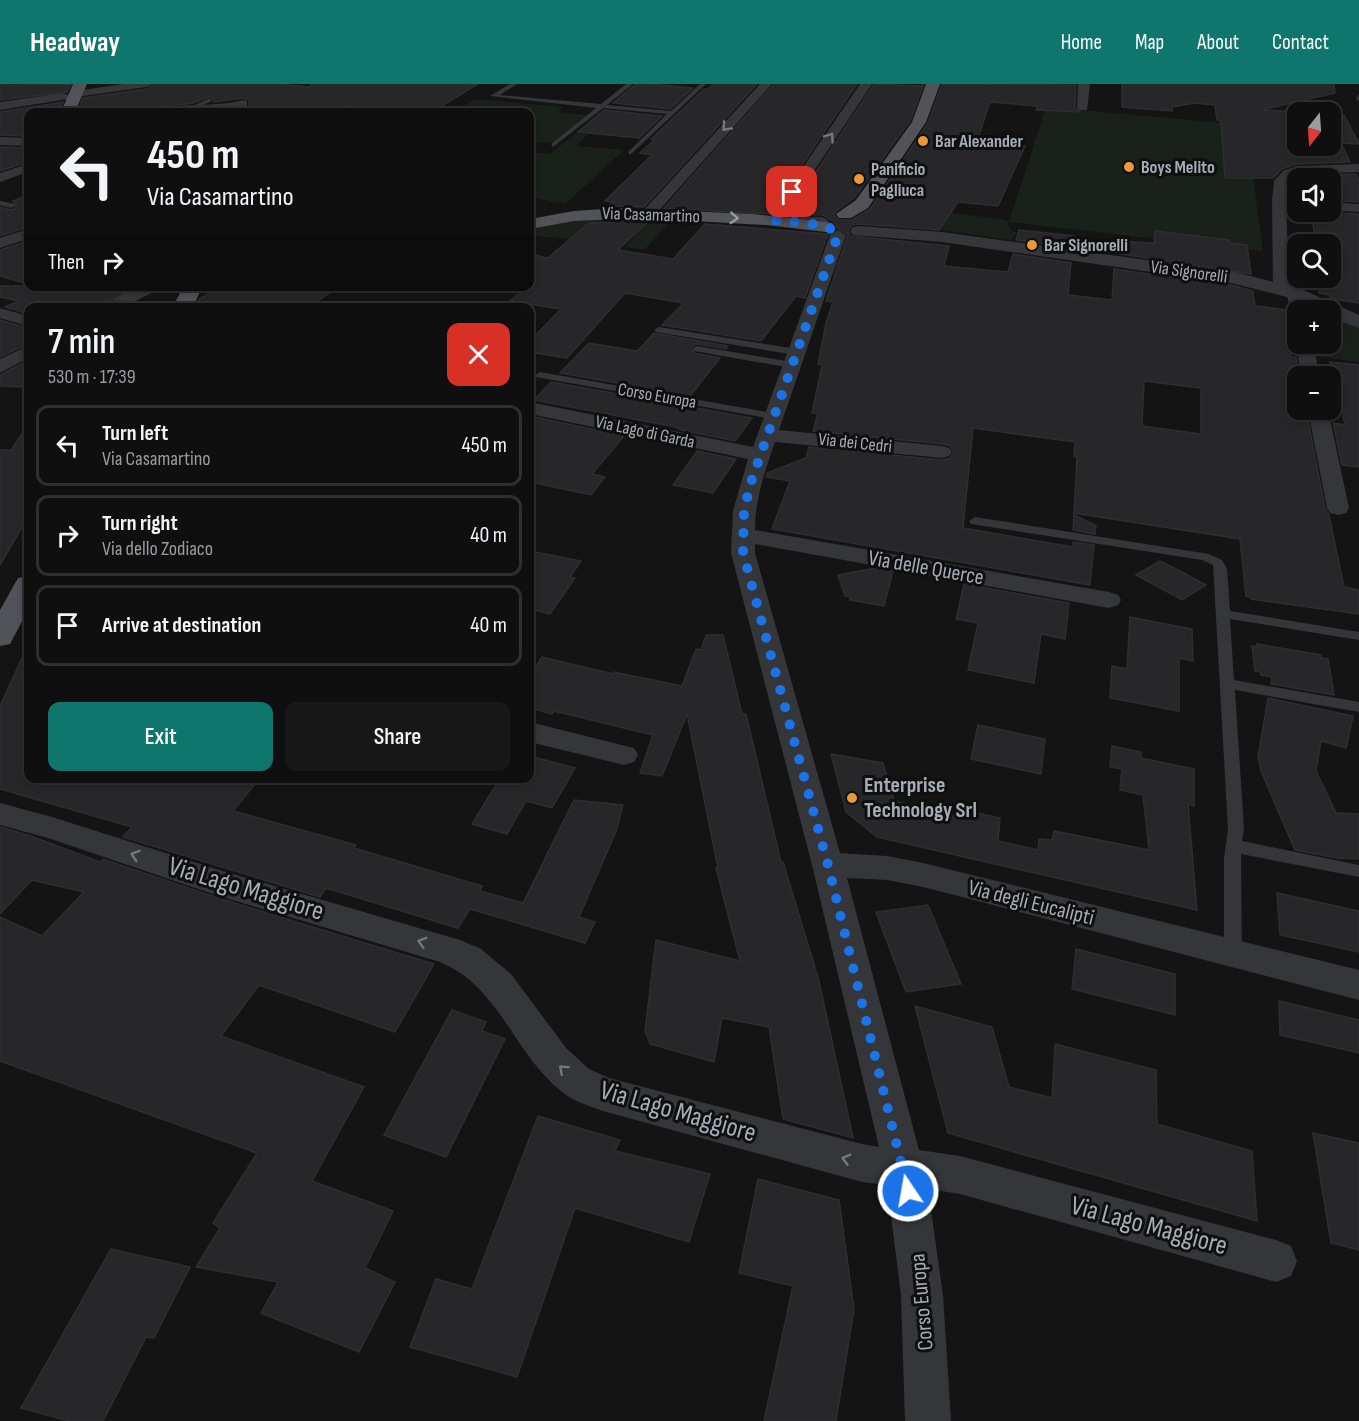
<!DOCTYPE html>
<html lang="en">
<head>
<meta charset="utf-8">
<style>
	:root { --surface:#0f0f10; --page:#181819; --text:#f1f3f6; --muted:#9b9c9f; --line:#2f2f30; --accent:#0f766e }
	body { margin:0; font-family:"Sofia Sans Condensed",sans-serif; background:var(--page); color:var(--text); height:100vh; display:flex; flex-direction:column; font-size:22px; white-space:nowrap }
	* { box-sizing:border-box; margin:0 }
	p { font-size:20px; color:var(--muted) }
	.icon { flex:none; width:33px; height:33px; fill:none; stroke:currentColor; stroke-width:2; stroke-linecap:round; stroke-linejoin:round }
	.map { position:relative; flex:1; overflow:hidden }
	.sheet { position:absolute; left:24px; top:219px; width:510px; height:480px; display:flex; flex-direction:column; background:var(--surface); border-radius:12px; box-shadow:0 3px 9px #0003,0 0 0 2px var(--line) }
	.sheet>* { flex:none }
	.hud { position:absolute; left:24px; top:24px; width:510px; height:183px; border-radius:12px; box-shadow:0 3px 9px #0003,0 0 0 2px var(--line); background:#0f0f10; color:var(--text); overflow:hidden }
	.needle { width:39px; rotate:197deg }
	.controls { position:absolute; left:1287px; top:18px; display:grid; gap:12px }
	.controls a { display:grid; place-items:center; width:54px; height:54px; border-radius:12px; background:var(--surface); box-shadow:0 3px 9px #0003,0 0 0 2px var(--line); font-size:30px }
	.pin { position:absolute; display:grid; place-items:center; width:51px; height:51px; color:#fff; margin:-26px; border-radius:12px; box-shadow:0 3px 9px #0006 }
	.me { position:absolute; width:66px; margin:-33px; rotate:348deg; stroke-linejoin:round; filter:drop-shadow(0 0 4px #0008) }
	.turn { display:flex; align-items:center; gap:21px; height:126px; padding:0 24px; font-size:27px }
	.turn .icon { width:78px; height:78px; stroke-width:2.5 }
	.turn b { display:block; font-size:42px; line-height:51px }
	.then { display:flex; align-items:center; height:57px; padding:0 24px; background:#0003; gap:12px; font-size:22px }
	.round { display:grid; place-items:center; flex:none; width:63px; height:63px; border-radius:12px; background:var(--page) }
	.head { display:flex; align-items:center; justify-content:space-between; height:102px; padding:0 24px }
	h1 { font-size:36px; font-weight:600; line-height:45px }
	.button { display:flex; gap:12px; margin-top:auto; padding:12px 24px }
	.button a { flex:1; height:69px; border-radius:12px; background:var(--accent); color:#fff; font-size:24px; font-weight:600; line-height:69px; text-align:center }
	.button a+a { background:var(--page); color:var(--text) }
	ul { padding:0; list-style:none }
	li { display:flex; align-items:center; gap:18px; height:81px; margin:0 12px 9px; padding:0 12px; border:3px solid var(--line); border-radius:12px }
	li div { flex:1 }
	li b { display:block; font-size:22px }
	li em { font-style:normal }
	header { display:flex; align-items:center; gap:36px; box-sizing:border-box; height:84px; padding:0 30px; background:var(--accent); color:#fff }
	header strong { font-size:28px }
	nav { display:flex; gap:33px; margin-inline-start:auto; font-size:21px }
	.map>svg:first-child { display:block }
</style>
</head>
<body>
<header>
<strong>Headway</strong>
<nav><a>Home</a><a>Map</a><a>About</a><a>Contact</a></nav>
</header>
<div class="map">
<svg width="1359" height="1337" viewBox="0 0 1359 1337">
	<rect width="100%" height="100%" fill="#141415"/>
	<g fill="#1a201a">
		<polygon points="475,15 563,23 558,28 587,31 553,58 530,59 530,28 453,28"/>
		<polygon points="1046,23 1246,41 1263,167 1009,138"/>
		<polygon points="576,49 588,50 576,62 624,66 565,120 530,113 530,68 550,70"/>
		<polygon points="877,119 1007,136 1010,145 1017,149 1011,156 893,139"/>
		<polygon points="608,131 673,135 644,166 625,163 640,147 586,141 570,155 537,152 530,156 530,144 569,134"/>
		<polygon points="1331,230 1359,244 1359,278 1312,272 1309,260 1330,260"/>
	</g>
	<g fill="#272729" stroke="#2e2e31" stroke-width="1.5" fill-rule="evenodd">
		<polygon points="0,0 12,1 71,0 67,8 0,16"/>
		<polygon points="155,0 279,0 311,3 311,0 478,0 432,28 404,28 346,22 347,28 232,28 249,24 249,16 243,14 214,18 211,12 194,19 155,23 151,28 77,28 83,14 147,5"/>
		<polygon points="636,0 651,0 693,4 670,25 613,19"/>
		<polygon points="713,0 757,0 644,123 608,122 613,118 605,117 652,71 640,69 655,55 651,55 704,5 708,5"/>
		<polygon points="774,0 857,0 769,130 664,124"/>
		<path d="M874 0 921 2 924 0 910 37 854 114 835 128 834 131 839 136H852L870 125 928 39 942 0 1076 1 1075 23 1080 28 1036 26 1038 22 990 18 977 57 1025 62 998 122 958 118 939 146 859 140 853 141 848 146 851 152 949 162 944 182 1008 188 1013 170 1071 179 1068 211 1112 216 1114 185 1235 202 1253 207 1255 222 1287 226 1291 273H1296L1298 282V335L1308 336 1325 424 1329 431 1344 503 1359 506V530L1251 515V513L1246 512 1240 455 1074 429 1077 373 1074 372 1075 358 973 344 963 444 1073 463V458L1094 461 1090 501 772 445 790 397 766 393 767 389 806 374 809 363 942 376 950 374 954 368 950 362 942 360 813 347 818 329H812L822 281 818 280 826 239 833 218 826 217 848 150 837 144 834 138 823 131 788 130ZM1144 297 1201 304V350L1142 342Z"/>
		<polygon points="1122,0 1334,0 1335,9 1261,26 1305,28 1298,28 1298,62 1330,62 1330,30 1344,31 1359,60 1341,59 1350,78 1297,80 1282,85 1273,94 1225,94 1221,37 1217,36 1215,21 1194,19 1172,23 1172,27 1122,23"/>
		<polygon points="63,18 59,28 28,28 28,52 0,51 0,28"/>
		<polygon points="604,26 662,32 639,54 578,48"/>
		<polygon points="0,63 28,64 28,78 0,87"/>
		<polygon points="1356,90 1359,97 1359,118 1330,116 1330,94 1297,94 1301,92"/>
		<polygon points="28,111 28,143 0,152 0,123 12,126 17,123 13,117"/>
		<polygon points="1312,128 1359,130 1359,219 1339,216 1330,213 1330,211 1319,209 1319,194 1330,194 1330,160 1315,160"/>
		<polygon points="649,137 618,166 673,175 705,140 828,150 805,214 796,212 761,257 662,241 684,219 625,209 567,274 530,268 530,257 561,225 510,217 526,202 530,202 530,170 548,174 589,139"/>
		<polygon points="1019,146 1074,152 1073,164 1016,156"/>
		<polygon points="1155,147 1229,156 1230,159 1247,161 1251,190 1115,169 1116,157 1154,159"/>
		<polygon points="28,157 28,200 0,192 0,166"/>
		<polygon points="0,202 132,202 99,224 28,224 28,230 5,223 19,217 0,213"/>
		<polygon points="222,202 339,202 308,224 195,224 199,215"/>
		<polygon points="0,236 28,244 28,260 0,273"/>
		<polygon points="654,249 728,262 726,265 697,260 692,262 694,269 720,274 690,312 560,289 589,259 637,267"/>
		<polygon points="28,276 28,303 0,302 0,291"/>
		<polygon points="1330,278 1359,281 1359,383 1342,381 1333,339 1345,341"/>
		<polygon points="551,298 752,334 735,357 681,346 676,343 534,316"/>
		<polygon points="530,332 624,352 592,390 605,393 591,411 530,398"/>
		<polygon points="28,341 28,433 0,481 0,366 11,366"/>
		<polygon points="697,367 736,375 713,409 673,401"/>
		<polygon points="1074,431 1096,442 1095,450 1073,446"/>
		<polygon points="530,467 581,477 570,493 575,494 550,530 530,525"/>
		<polygon points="1160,477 1178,486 1206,501 1182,516 1136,491"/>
		<polygon points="875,484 893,487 884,522 850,516 849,512 845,512 838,491"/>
		<polygon points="964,500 1069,519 1065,555 1041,550 1034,599 968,586 978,539 956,535"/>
		<polygon points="1130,533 1192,545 1193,577 1179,574 1179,627 1110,614 1112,582 1127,585"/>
		<polygon points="706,551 723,551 742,630 746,630 781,778 783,778 819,897 853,1054 783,1035 769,943 722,934 714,978 650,960 645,947 656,856 740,877 716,784 718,784 687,630 662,692 640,689 653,651 554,627 552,630 530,624 530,581 536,583 542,573 613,590 614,588 682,602 696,565 701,566"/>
		<polygon points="1257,560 1321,571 1321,574 1328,575 1334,611 1271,600 1272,593 1261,591 1260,588 1255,587 1252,562 1258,563"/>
		<polygon points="28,561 28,694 260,694 233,727 356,761 354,764 482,802 480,807 523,819 574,716 623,721 617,745 579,833 595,838 585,859 470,825 458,844 326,804 320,813 123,753 132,743 0,705 0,622"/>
		<polygon points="1268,614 1353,632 1346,664 1321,657 1316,687 1336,729 1359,730 1359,775 1337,774 1295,766 1261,687 1258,673"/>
		<polygon points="978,641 1045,655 1041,690 971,675"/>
		<polygon points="1112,662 1141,668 1141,674 1194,685 1194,722 1188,720 1197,826 877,753 846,728 831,670 883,679 894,717 949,730 950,723 1000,734 998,757 1038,766 1039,755 1052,756 1054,747 1149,766 1143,711 1120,706 1122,685 1110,683"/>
		<polygon points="530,672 575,684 552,724 526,717 507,750 472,740 500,694 530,694"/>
		<polygon points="0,743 28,751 100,778 103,775 215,813 434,880 395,948 259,901 221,952 364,1003 312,1097 393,1127 365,1184 395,1198 359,1268 261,1229 278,1198 196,1183 220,1144 213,1139 257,1069 0,977 0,833 42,852 84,808 32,796 0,830"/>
		<polygon points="1277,809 1359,827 1359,868 1280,851"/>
		<polygon points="928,821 961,900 906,908 876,828"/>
		<polygon points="1076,865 1175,890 1175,931 1072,905"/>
		<polygon points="1279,917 1359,936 1359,969 1280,951"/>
		<polygon points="915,922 992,943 1009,1003 1052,1014 1055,960 1156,986 1157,1040 1252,1067 1257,1137 948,1049"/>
		<polygon points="452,926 486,938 482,947 505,955 446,1073 384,1051"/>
		<polygon points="538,1032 620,1056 615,1067 710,1090 689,1158 575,1124 517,1293 410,1263 436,1195 472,1205"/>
		<polygon points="1313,1049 1359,1059 1359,1166 1331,1159"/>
		<polygon points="758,1095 839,1116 854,1225 836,1337 764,1337 793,1202 739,1189"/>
		<polygon points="111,1165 190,1183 154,1254 146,1253 103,1337 69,1337 21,1324"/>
	</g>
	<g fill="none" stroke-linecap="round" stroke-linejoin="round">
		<g fill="#35363a" fill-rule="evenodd">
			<polygon points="510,0 517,0 500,11 601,20 626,0 633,0 607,21 671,27 700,0 706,0 630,71 628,68 667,30 603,24 553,63 551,60 596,24 490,12"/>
			<polygon points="1359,10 1359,17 1356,15"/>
			<polygon points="210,14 212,17 193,25 188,24"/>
			<polygon points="0,117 14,120 15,122 11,124 0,121"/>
			<polygon points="659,243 796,265 801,268 796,271 656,248 654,246"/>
			<polygon points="697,262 792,278 797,281 792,284 694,267 694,263"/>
			<polygon points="540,288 773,329 778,332 773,335 536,293 535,291"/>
			<polygon points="975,433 1209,470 1222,476 1227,485 1230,527 1359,548 1359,556 1230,535 1234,596 1359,618 1359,628 1235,606 1244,745 1242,757 1359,781 1359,793 1241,770 1242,871 1239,876 1233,878 1227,876 1224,871 1224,775 1228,745 1213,481 1202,476 971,440 969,437"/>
		</g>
		<g fill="#35363a" fill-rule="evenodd">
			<polygon points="123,0 153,0 147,3 76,13 70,10 76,7"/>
			<polygon points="760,0 772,0 654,132 644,132 642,129 644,126"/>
			<polygon points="860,0 872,0 784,132 822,133 829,137 822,141 769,139 767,136"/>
			<polygon points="1078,0 1090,0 1087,26 1079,26 1077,23"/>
			<polygon points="64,9 68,11 68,15 0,26 0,18"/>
			<path d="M243 16 247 17V23L223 28H153L155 25C184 18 214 24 243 16Z"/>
			<polygon points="0,53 28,54 28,62 0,61"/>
			<polygon points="28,80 28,88 0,98 0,89"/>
			<polygon points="1359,80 1359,88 1300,90 1288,98 1286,117 1289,205 1300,205 1307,226 1298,226 1298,231 1292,230 1286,209 1275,209 1273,205 1272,117 1274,97 1283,87 1298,82"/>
			<polygon points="1330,118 1359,120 1359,128 1330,126"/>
			<polygon points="28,145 28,155 0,164 0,154"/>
			<path d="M838 146 846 151 779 346 942 362 949 364 952 368 949 372 942 374 775 358C765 387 755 415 755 446L1109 508 1118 511 1121 516 1118 521 1109 524 755 460V469L840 769 887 772 923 779 1359 886V916L923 803 887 796 847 794 919 1066 960 1072 1276 1156 1291 1162 1297 1177 1291 1192 1276 1198 960 1110 928 1105 943 1211 951 1337H905L901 1211 887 1101 862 1098 603 1027C589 1022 573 1017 561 1007 513 969 501 904 440 878L216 811 48 754 0 741V719L52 733 216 785 460 856 481 865 511 890 566 964 589 985 609 994 862 1060 879 1063 812 781 731 469 733 427 748 375 530 330V318L753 363 830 151Z"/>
			<polygon points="140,202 165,202 122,224 101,224 126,207"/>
			<polygon points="0,224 28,232 28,242 0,234"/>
			<polygon points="1298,256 1298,260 1313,260 1320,292 1302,292 1295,260"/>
			<polygon points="28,262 28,274 0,289 0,275"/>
			<polygon points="1308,326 1328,326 1349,424 1346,429 1338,431 1330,429 1327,424"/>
			<polygon points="530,638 634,664 638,671 634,678 624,681 530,658"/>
		</g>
		<polygon fill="#35363a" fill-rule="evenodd" points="859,142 942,148 1235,188 1301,205 1359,231 1359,244 1330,233 1330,226 1317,226 1287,213 1235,200 942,158 853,151 850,147 853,143"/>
		<g fill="#515359" fill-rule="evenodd">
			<polygon points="73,0 87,0 75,28 61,28"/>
			<polygon points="926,0 940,0 926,38 868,124 851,134 839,134 836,130 856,116 912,38"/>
			<polygon points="618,124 752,130 826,138 832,139 835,143 832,147 826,148 766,141 640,134 574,137 530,145 530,135 574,127"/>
			<polygon points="184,202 203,202 192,224 172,224"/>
			<polygon points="28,492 28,526 10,560 0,562 0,526 18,494"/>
		</g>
	</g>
	<defs><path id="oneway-chevron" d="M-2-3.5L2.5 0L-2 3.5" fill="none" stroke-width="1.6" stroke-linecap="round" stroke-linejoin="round" transform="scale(1.5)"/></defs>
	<g stroke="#73777e">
		<use href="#oneway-chevron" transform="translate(726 43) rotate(133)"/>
		<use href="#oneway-chevron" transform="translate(830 53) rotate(-55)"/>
		<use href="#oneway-chevron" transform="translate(135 771) rotate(-162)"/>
		<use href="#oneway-chevron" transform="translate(422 858) rotate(-164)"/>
		<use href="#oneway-chevron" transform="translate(563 985) rotate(-138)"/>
		<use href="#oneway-chevron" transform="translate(846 1075) rotate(-165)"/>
	</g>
	<use stroke="#959aa3" href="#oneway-chevron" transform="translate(734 134) rotate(3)"/>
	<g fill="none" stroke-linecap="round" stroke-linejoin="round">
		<path stroke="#1a73e8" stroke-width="10" stroke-dasharray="0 18" d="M792 108 774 136C789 138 830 138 838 151L751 398 744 427 743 469 828 781 908 1107"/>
	</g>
	<g fill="#ea9937" stroke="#0f0f10" stroke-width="2">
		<circle cx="923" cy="57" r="6"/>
		<circle cx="1129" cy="83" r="6"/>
		<circle cx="859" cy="95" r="6"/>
		<circle cx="1032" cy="161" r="6"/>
		<circle cx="852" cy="714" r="6"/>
	</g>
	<g text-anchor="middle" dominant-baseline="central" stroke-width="6" stroke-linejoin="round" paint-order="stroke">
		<g font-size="18" font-weight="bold" fill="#a6acb5" stroke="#0f0f10" text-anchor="start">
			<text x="935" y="57">Bar Alexander</text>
			<text x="1141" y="83">Boys Melito</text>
			<text x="871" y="85">Panificio<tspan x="871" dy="21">Pagliuca</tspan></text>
			<text x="1044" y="161">Bar Signorelli</text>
		</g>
		<g font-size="18" fill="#a6acb5" stroke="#0f0f10">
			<text transform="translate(651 131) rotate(2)">Via Casamartino</text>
			<text transform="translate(1189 188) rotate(8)">Via Signorelli</text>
			<text transform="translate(657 312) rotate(10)">Corso Europa</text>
			<text transform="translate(645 348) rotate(12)">Via Lago di Garda</text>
			<text transform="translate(855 359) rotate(6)">Via dei Cedri</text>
		</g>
		<g font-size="22" fill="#a6acb5" stroke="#0f0f10">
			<text transform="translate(926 484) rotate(10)">Via delle Querce</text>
			<text transform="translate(1031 819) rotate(14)">Via degli Eucalipti</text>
			<text transform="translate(922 1218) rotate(-95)">Corso Europa</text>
		</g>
		<g font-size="22" font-weight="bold" fill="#a6acb5" stroke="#0f0f10" text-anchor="start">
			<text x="864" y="701">Enterprise<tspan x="864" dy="25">Technology Srl</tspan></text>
		</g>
		<g font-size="27" fill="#a6acb5" stroke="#0f0f10">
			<text transform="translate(246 805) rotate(17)">Via Lago Maggiore</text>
			<text transform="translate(678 1028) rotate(16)">Via Lago Maggiore</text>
			<text transform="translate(1149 1142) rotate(15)">Via Lago Maggiore</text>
		</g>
	</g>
</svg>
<div class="controls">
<a><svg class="needle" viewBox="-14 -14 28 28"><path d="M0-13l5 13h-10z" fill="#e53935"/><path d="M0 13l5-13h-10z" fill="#9b9c9f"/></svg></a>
<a><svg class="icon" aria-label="sound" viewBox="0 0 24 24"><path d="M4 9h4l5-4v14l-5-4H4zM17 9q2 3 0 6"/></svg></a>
<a><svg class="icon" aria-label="search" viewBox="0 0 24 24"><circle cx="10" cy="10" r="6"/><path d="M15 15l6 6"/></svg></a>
<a>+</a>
<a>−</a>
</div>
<div class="pin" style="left:792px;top:108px;background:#d93025"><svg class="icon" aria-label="arrive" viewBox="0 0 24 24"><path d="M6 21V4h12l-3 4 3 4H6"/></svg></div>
<svg class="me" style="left:908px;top:1107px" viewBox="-20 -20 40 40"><circle r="17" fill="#1a73e8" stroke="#fff" stroke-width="3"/><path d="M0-11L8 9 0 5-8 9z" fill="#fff"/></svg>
<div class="hud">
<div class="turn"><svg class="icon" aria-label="left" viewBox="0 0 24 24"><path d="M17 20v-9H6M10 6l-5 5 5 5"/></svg><div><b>450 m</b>Via Casamartino</div></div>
<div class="then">Then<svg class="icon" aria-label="right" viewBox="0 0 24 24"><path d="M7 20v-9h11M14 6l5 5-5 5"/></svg></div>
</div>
<section class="sheet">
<div class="head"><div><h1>7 min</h1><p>530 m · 17:39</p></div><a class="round" style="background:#d93025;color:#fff"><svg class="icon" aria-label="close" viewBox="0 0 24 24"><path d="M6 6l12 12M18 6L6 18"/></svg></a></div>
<ul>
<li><svg class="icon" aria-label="left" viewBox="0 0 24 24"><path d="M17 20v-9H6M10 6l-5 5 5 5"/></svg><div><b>Turn left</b><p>Via Casamartino</p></div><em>450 m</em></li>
<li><svg class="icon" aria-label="right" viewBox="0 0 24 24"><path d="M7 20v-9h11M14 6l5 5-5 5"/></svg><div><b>Turn right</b><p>Via dello Zodiaco</p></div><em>40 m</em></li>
<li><svg class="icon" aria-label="arrive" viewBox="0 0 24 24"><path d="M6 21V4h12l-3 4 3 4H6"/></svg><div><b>Arrive at destination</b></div><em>40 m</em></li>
</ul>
<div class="button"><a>Exit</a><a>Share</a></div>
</section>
</div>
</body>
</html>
